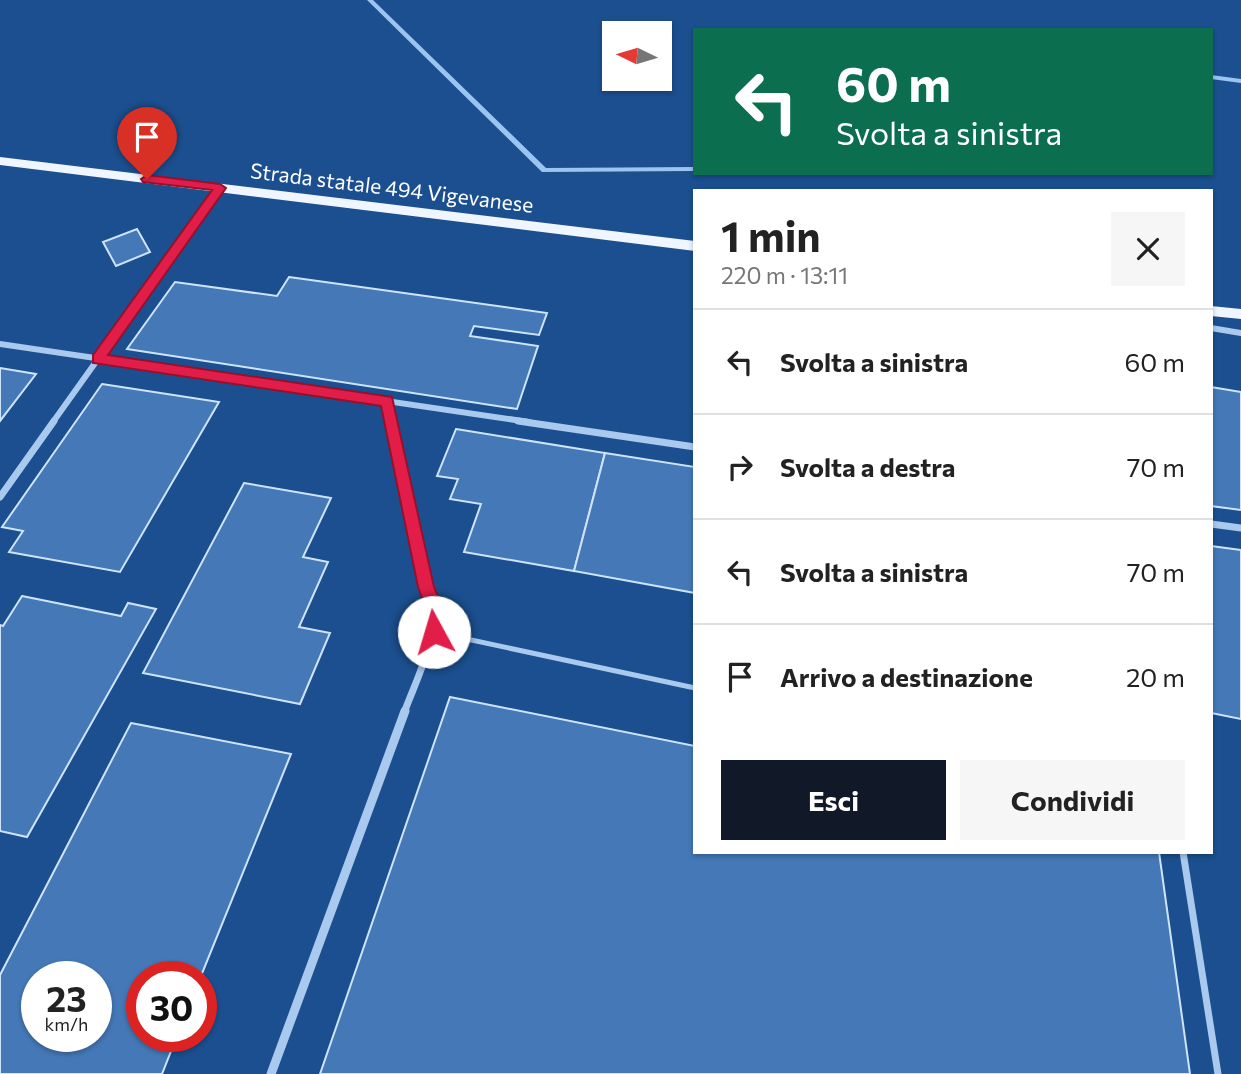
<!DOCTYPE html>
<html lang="it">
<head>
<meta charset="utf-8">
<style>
	:root { --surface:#fff; --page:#f6f6f6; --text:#222; --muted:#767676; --line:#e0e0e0; --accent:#111827 }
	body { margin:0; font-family:Commissioner,sans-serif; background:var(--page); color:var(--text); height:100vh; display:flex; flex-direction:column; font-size:26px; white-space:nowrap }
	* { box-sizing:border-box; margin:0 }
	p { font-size:23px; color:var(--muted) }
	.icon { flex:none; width:38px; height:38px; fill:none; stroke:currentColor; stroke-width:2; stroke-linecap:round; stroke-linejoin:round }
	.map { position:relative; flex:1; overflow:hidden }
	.drawer { position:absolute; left:693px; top:189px; width:520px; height:665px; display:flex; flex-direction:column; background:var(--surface); border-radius:0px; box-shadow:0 2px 5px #0004 }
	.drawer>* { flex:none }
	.top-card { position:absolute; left:693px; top:28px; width:520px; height:147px; border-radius:0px; box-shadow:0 2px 5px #0004; background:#0b6e4f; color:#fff; overflow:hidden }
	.needle { width:46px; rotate:275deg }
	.buttons { position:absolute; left:602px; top:21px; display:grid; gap:14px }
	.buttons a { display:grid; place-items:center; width:70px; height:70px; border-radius:0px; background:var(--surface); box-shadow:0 2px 5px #0004; font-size:35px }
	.speed { position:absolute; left:21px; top:961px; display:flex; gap:14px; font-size:35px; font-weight:700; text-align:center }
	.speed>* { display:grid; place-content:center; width:91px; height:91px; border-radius:50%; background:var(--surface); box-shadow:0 2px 5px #0004; line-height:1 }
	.speed small { font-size:18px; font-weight:400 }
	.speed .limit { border:10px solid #d22; background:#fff; color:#111 }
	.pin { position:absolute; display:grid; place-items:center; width:60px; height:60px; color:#fff; margin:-72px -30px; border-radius:50% 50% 50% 0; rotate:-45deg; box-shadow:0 0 7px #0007 }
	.pin .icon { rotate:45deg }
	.me { position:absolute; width:77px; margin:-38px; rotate:354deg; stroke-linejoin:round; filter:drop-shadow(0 0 5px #0008) }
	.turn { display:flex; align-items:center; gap:24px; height:147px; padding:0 28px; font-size:32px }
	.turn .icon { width:91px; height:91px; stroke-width:2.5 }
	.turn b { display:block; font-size:49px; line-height:60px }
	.round { display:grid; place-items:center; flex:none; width:74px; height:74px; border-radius:0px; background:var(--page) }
	.head { display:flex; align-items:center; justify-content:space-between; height:119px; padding:0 28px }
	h1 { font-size:42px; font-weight:700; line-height:52px }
	.action { display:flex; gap:14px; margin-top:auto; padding:14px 28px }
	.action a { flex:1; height:80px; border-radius:0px; background:var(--accent); color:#fff; font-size:28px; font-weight:700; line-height:80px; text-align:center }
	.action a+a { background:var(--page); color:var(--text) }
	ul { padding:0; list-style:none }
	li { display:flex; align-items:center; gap:21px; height:105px; padding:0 28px; border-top:2px solid var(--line) }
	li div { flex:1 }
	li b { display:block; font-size:26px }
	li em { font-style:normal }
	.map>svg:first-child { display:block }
</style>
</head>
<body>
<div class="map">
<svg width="1241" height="1074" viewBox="0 0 1241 1074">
	<rect width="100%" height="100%" fill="#1b4f8f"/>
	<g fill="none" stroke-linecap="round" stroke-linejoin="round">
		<g fill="#9cc4f0" fill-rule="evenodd">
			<polygon points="367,0 373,0 546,168 695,167 695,171 542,172"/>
			<polygon points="1211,75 1241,79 1241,83 1211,79"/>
		</g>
	</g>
	<g fill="#4478b7" stroke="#cfe3fa" stroke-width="2" fill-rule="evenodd">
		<polygon points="137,229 150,252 116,266 103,242"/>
		<polygon points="289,277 547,313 539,335 474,326 470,336 538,346 517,409 127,349 175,282 277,296"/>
		<polygon points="0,368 36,374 0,421"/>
		<polygon points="102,384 219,402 120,572 9,552 23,531 2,527"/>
		<polygon points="1211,387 1241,392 1241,510 1211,506"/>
		<polygon points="456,429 605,453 574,571 464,552 481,504 450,499 458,479 437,476"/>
		<polygon points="605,453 695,467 695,593 574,571"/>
		<polygon points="244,483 331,498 303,557 328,562 299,627 330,633 300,704 143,673"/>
		<polygon points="1211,546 1241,550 1241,719 1211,713"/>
		<polygon points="22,596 121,616 128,603 156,609 27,837 0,831 0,625 3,626"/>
		<polygon points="450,697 695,746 695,852 1159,852 1190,1074 320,1074"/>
		<path d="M131 723 291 754 201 976H142V1036H177L162 1074H0V975ZM37 976H96V1036H37Z"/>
	</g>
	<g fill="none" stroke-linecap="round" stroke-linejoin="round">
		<polyline stroke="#a9c9ee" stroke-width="5" points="434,632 695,688"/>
		<polyline stroke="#a9c9ee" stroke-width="7" points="1183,852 1218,1074"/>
		<g stroke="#a9c9ee" stroke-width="6">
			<polyline points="1211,328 1241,333"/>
			<polyline points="0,344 529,422"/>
			<polyline points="387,401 392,422"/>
			<polyline points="53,422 220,188"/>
		</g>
		<g stroke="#a9c9ee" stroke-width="7">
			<path d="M391 421 426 587C444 630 419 672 404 713"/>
			<polyline points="518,421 695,447"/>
			<polyline points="0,497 54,421"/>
			<polyline points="1211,524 1241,528"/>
		</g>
		<polyline stroke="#a9c9ee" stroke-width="9" points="271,1074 405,711"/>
		<g fill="#f0f6ff" fill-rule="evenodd">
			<polygon points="0,157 695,241 695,251 0,165"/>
			<polygon points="1211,306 1241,309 1241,319 1211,316"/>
		</g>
	</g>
	<polygon fill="#e11d48" stroke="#92132f" stroke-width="2" points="147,175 220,184 226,188 108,355 392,397 434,587 442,606 440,637 434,640 425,632 425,606 418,587 381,406 93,363 93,355 212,190 143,182 141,179"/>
	<g text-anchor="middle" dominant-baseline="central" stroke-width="7" stroke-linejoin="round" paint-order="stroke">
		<g font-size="21" fill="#fff" stroke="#1b4f8f">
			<text transform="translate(392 187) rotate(7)">Strada statale 494 Vigevanese</text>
		</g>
	</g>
</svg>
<div class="buttons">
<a><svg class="needle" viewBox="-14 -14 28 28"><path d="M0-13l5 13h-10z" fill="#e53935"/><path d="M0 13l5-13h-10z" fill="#767676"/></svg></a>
</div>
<div class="speed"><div>23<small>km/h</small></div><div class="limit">30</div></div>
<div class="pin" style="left:147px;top:179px;background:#d93025"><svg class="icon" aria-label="arrive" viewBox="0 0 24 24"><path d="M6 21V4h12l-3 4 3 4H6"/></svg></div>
<svg class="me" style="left:434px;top:632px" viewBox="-20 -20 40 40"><circle r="19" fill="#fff"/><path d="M0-13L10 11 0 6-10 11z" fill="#e11d48"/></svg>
<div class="top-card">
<div class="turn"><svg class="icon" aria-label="left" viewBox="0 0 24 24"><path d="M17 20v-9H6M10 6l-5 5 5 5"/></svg><div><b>60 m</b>Svolta a sinistra</div></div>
</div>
<section class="drawer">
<div class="head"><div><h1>1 min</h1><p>220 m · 13:11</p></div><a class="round"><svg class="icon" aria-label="close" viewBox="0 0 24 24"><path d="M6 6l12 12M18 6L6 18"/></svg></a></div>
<ul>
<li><svg class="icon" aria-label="left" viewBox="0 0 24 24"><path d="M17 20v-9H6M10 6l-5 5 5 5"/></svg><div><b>Svolta a sinistra</b></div><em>60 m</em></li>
<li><svg class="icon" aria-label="right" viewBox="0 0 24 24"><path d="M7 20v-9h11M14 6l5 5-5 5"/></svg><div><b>Svolta a destra</b></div><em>70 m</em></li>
<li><svg class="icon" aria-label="left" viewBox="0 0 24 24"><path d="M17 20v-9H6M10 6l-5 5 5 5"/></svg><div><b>Svolta a sinistra</b></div><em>70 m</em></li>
<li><svg class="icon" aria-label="arrive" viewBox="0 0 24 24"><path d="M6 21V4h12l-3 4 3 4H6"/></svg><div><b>Arrivo a destinazione</b></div><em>20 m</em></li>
</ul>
<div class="action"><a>Esci</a><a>Condividi</a></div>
</section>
</div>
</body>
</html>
